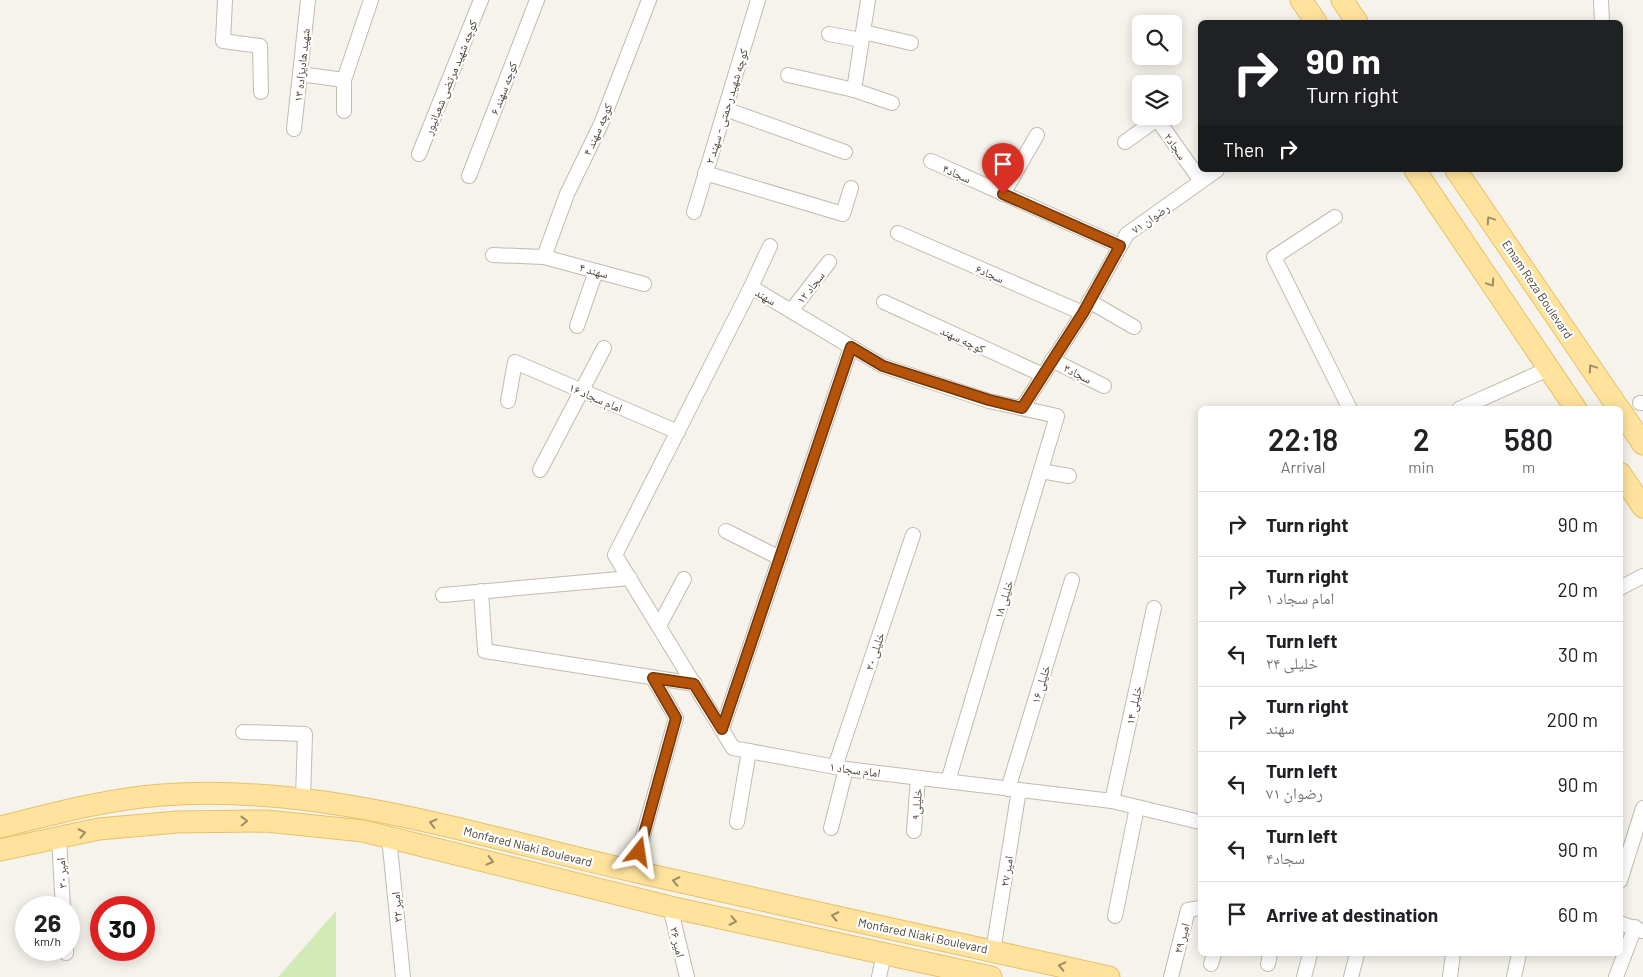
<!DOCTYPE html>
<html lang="en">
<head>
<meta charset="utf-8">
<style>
	:root { --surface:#fff; --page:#f6f6f6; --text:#202124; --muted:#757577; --line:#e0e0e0 }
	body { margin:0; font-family:Barlow,"Noto Naskh Arabic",sans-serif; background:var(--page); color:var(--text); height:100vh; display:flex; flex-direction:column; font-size:19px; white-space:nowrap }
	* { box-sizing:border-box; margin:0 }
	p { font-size:16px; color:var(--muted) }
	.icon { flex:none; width:28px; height:28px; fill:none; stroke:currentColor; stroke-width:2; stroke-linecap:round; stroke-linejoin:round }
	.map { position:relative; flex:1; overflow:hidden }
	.details { position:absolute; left:1198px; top:406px; width:425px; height:550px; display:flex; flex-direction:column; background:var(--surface); border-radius:8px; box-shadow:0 2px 12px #0003 }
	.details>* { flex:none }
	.guide { position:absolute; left:1198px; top:20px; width:425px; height:152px; border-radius:8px; box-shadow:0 2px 12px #0003; background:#202124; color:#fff; overflow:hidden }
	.tools { position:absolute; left:1132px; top:15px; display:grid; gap:10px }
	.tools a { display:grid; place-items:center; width:50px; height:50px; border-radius:8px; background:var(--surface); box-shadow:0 2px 12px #0003; font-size:25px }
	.speed { position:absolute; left:15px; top:896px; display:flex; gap:10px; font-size:25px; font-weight:700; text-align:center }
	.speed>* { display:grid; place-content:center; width:65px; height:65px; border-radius:50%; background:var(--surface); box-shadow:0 2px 12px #0003; line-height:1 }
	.speed small { font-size:12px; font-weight:400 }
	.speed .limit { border:8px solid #d22; background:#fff; color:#111 }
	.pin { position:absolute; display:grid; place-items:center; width:42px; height:42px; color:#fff; margin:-51px -21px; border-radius:50% 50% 50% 0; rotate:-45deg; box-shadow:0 0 5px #0007 }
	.pin .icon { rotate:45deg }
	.me { position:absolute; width:55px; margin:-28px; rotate:15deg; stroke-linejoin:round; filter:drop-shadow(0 0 4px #0008) }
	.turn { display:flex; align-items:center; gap:18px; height:105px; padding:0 25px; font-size:22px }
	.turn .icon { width:65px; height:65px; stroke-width:2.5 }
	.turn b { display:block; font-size:35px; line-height:42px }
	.then { display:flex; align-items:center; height:48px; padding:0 25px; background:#0003; gap:10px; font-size:19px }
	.eta { display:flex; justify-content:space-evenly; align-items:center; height:85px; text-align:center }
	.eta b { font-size:30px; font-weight:600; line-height:35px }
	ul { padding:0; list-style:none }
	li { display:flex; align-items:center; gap:15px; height:65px; padding:0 25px; border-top:1px solid var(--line) }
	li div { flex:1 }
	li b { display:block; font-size:19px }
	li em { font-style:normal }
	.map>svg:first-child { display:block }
</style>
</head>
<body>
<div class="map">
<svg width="1643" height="977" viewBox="0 0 1643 977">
	<rect width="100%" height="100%" fill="#f6f3ec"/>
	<polygon fill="#d2eab5" points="336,911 336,977 278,977"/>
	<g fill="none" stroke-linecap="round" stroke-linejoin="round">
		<g stroke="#c2bbae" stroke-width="16">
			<g id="street">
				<polyline points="225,0 223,41 260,46 261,92"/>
				<polyline points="1601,0 1602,22"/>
				<polyline points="863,32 911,43"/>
				<polyline points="829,34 861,40"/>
				<polyline points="300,74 344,80"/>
				<polyline points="788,75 854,90 892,103"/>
				<polyline points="854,90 868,0"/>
				<polyline points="725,109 845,152"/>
				<polyline points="344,111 344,80 371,0"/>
				<polyline points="294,129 308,0"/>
				<polyline points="1125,142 1157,119 1201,181"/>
				<polyline points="419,154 481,0"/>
				<polyline points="931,161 1120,246"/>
				<polyline points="705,173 843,214 851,188"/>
				<polyline points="469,176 537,0"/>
				<polyline points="1003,194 1037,135"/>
				<polyline points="694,212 758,0"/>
				<polyline points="1335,217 1274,257 1350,409"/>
				<polyline points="898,233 1083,313"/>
				<polyline points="493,255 544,257 644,284"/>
				<polyline points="544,257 567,194 601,124 649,0"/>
				<polyline points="751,287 770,246"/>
				<polyline points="1089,301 1134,327"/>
				<polyline points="884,302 1043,375"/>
				<polyline points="791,311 829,262"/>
				<polyline points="577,326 596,271"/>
				<polyline points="1052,360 1104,386"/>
				<polyline points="508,401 515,362 678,432"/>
				<polyline points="1640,403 1643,403"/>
				<polyline points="1022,408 1083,313 1127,234 1217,170"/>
				<polyline points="1459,409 1548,369"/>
				<polyline points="540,470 604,348"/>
				<polyline points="1041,471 1069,476"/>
				<polyline points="726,531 780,558"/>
				<polyline points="1620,588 1643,576"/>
				<polyline points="481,591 485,651 695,684"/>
				<polyline points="443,595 630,578"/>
				<polyline points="659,626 684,579"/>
				<polyline points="722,729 851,347"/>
				<polyline points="243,732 305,734 303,799"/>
				<polyline points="835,767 913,535"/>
				<polyline points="948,781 1057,416 989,401 883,366 751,287 615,555 733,748 846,769 1112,801 1200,822"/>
				<polyline points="1008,789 1072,580"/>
				<polyline points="1112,801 1154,608"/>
				<polyline points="737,822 749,751"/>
				<polyline points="831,828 846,769"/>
				<polyline points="914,831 918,778"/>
				<polyline points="389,837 403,977"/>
				<polyline points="59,838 63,908"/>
				<polyline points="633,872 676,718 653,678"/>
				<polyline points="1620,881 1643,808"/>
				<polyline points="670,907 687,977"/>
				<polyline points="1115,916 1137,807"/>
				<polyline points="1620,923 1642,931"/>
				<polyline points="66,950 66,953"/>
				<polyline points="993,951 1019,790"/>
				<polyline points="1211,964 1214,954"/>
				<polyline points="1268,964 1270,954"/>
				<polyline points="879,977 884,953"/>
				<polyline points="1171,977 1188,910 1200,908"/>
				<polyline points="1304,977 1310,954"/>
				<polyline points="1351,977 1357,954"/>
				<polyline points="1450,977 1453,954"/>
				<polyline points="1514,977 1519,954"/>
				<polyline points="1616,977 1635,927"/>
			</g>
		</g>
		<g stroke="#e6c16a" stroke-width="23">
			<g id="primary">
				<polyline points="1301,0 1316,22"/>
				<polyline points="1342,0 1357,22"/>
				<polyline points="1415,170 1576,409"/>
				<polyline points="1456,170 1619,409"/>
				<polyline points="1620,410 1643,444"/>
				<polyline points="1620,473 1643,507"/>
				<path d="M0 827C53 814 107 799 162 795 325 783 480 837 637 872 794 908 952 942 1109 977"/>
				<polyline points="0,850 99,829 177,822 266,821 363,831 670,907 991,977"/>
			</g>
		</g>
		<use href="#street" stroke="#fff" stroke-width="14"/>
		<use href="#primary" stroke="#ffe39c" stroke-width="21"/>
	</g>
	<defs><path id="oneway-chevron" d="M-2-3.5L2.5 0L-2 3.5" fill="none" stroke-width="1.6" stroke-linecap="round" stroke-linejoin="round" transform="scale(1.25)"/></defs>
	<g stroke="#9c8c66">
		<use href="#oneway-chevron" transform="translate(1490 220) rotate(-124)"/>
		<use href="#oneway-chevron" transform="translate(1491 283) rotate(56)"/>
		<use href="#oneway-chevron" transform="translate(1592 368) rotate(-124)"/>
		<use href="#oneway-chevron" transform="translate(244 821) rotate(-1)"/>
		<use href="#oneway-chevron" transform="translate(433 823) rotate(-166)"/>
		<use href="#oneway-chevron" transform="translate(82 833) rotate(-12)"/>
		<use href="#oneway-chevron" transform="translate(490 861) rotate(14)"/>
		<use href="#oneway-chevron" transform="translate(676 881) rotate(-168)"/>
		<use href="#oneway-chevron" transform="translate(835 916) rotate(-168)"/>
		<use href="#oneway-chevron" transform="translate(733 921) rotate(12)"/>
		<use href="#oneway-chevron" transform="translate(1062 966) rotate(-167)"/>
	</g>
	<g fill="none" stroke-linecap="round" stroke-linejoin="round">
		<g stroke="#753606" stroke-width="12">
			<polyline id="route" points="639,852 676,718 653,678 694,684 722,729 851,347 883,366 989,400 1022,408 1083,313 1120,246 1003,194"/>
		</g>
		<use href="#route" stroke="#b45309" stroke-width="9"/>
	</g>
	<g text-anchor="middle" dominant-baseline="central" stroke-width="4.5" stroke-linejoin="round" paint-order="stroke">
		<g font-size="12" fill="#4b4439" stroke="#fff">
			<text transform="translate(301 65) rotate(-84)">شهید هادیزاده ۱۳</text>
			<text transform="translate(450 77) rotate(-68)">کوچه شهید مرتضی شعبانپور</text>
			<text transform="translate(503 88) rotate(-69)">کوچه سهند ۶</text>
			<text transform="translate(726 106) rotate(-73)">کوچه شهید رحمتی - سهند ۲</text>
			<text transform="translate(597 129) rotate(-66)">کوچه سهند ۴</text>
			<text transform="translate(1176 146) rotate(55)">سجاد۲</text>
			<text transform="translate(957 173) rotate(24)">سجاد۴</text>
			<text transform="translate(1150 218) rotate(-35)">رضوان ۷۱</text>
			<text transform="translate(594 270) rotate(15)">سهند ۴</text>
			<text transform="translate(990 273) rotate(23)">سجاد۶</text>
			<text transform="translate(810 287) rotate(-52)">سجاد ۱۲</text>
			<text transform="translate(1538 289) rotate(56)">Emam Reza Boulevard</text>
			<text transform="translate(766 296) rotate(31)">سهند</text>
			<text transform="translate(963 339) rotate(25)">كوچه سهند</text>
			<text transform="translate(1078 373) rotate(26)">سجاد۳</text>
			<text transform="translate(596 397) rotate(23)">امام سجاد ۱۶</text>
			<text transform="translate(1003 599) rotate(-73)">خلیلی ۱۸</text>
			<text transform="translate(874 651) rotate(-72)">خلیلی ۲۰</text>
			<text transform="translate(1040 684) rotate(-73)">خلیلی ۱۶</text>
			<text transform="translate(1133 705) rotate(-78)">خلیلی ۱۴</text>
			<text transform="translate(855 769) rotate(8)">امام سجاد ۱</text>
			<text transform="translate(916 804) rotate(-86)">خلیلی۹</text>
			<text transform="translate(528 846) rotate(14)">Monfared Niaki Boulevard</text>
			<text transform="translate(1006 871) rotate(-81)">امیر ۲۷</text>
			<text transform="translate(61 873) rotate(-94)">امیر ۳۰</text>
			<text transform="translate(396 907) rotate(-95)">امیر ۳۲</text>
			<text transform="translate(923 935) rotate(12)">Monfared Niaki Boulevard</text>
			<text transform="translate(1181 938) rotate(-75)">امیر ۲۹</text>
			<text transform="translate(678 942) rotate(77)">امیر ۳۶</text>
		</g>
	</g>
</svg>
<div class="tools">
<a><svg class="icon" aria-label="search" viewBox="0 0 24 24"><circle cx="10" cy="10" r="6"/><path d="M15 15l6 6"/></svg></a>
<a><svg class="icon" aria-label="layers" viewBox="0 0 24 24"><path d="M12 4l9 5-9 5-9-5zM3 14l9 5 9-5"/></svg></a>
</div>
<div class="speed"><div>26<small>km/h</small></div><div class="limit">30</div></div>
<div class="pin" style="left:1003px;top:194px;background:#d93025"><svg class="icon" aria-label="arrive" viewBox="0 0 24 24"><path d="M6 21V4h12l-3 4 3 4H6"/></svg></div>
<svg class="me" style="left:639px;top:852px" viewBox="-20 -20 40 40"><path d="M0-17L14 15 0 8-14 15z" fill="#b45309" stroke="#fff" stroke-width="4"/></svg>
<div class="guide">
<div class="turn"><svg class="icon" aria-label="right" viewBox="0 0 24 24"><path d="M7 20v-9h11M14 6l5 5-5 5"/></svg><div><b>90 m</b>Turn right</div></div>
<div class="then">Then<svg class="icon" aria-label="right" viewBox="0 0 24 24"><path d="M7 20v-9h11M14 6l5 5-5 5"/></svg></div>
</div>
<section class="details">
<div class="eta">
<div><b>22:18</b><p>Arrival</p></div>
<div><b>2</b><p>min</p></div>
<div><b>580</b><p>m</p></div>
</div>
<ul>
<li><svg class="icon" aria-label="right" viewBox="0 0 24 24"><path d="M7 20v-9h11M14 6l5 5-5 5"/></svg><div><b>Turn right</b></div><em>90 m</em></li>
<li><svg class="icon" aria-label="right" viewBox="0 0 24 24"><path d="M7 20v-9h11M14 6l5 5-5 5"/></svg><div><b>Turn right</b><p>امام سجاد ۱</p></div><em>20 m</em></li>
<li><svg class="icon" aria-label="left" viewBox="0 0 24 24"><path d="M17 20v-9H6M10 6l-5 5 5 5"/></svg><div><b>Turn left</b><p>خلیلی ۲۴</p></div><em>30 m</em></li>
<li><svg class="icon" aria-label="right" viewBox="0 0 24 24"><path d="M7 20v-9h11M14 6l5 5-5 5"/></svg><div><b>Turn right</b><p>سهند</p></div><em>200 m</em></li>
<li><svg class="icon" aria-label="left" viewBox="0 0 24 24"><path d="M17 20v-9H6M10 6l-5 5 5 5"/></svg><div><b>Turn left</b><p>رضوان ۷۱</p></div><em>90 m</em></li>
<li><svg class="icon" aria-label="left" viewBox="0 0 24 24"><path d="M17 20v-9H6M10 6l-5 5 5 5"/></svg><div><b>Turn left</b><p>سجاد۴</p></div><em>90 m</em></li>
<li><svg class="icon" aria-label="arrive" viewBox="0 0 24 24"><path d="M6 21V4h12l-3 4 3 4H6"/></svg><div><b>Arrive at destination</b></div><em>60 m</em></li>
</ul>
</section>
</div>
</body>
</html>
